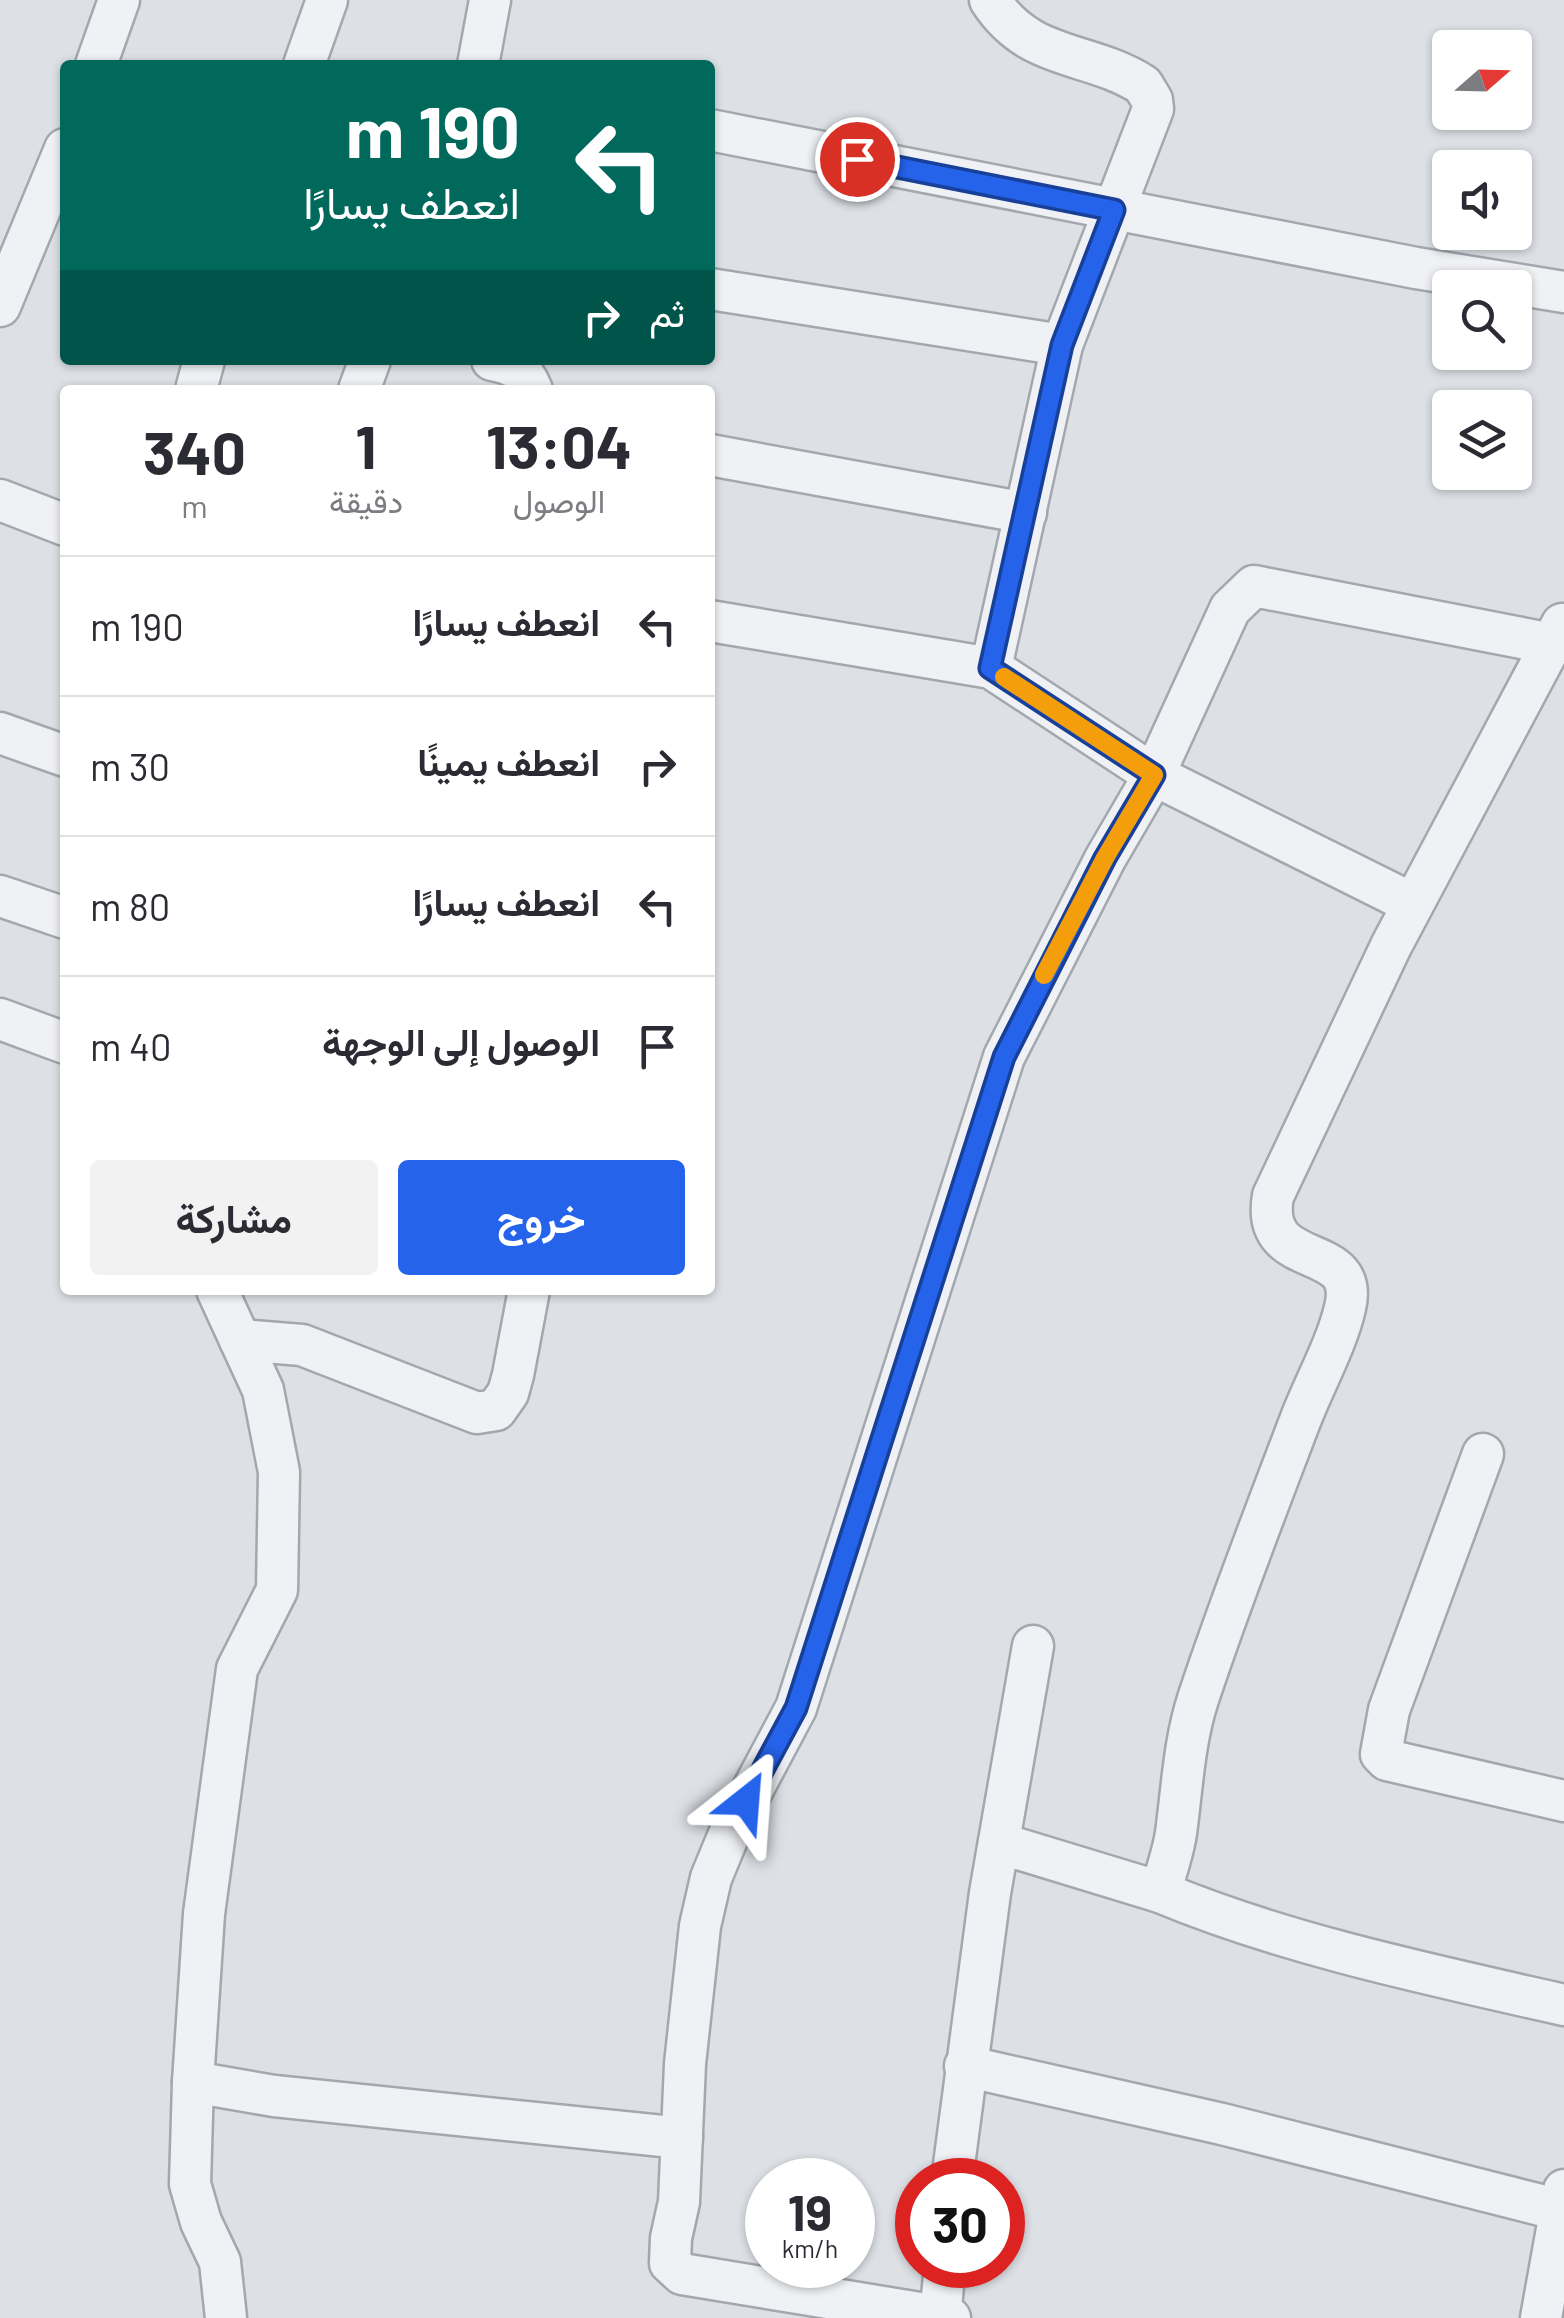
<!DOCTYPE html>
<html lang="ar">
<head>
<meta charset="utf-8">
<style>
	:root { --surface:#fff; --page:#f2f2f3; --text:#2b2b33; --muted:#7c7c81; --line:#e1e1e2; --accent:#2563eb }
	body { margin:0; font-family:Barlow,Vazirmatn,sans-serif; background:var(--page); color:var(--text); direction:rtl; height:100vh; display:flex; flex-direction:column; font-size:38px; white-space:nowrap }
	* { box-sizing:border-box; margin:0 }
	p { font-size:32px; color:var(--muted) }
	.icon { flex:none; width:55px; height:55px; fill:none; stroke:currentColor; stroke-width:2; stroke-linecap:round; stroke-linejoin:round }
	.map { position:relative; flex:1; overflow:hidden; direction:ltr }
	.drawer { position:absolute; left:60px; top:385px; width:655px; height:910px; display:flex; flex-direction:column; background:var(--surface); border-radius:10px; box-shadow:0 2px 8px #0004; direction:rtl }
	.drawer>* { flex:none }
	.guide { position:absolute; left:60px; top:60px; width:655px; height:305px; border-radius:10px; box-shadow:0 2px 8px #0004; direction:rtl; background:#00695c; color:#fff; overflow:hidden }
	.needle { width:65px; rotate:70deg }
	.fabs { position:absolute; left:1432px; top:30px; display:grid; gap:20px }
	.fabs a { display:grid; place-items:center; width:100px; height:100px; border-radius:10px; background:var(--surface); box-shadow:0 2px 8px #0004; font-size:50px }
	.speed { position:absolute; left:745px; top:2158px; display:flex; gap:20px; font-size:50px; font-weight:700; text-align:center }
	.speed>* { display:grid; place-content:center; width:130px; height:130px; border-radius:50%; background:var(--surface); box-shadow:0 2px 8px #0004; line-height:1 }
	.speed small { font-size:25px; font-weight:400 }
	.speed .limit { border:15px solid #d22; background:#fff; color:#111 }
	.pin { position:absolute; display:grid; place-items:center; width:85px; height:85px; color:#fff; margin:-42px; border:5px solid #fff; border-radius:50%; box-shadow:0 2px 10px #0007 }
	.me { position:absolute; width:110px; margin:-55px; rotate:28deg; stroke-linejoin:round; filter:drop-shadow(0 0 8px #0008) }
	.turn { display:flex; align-items:center; gap:35px; height:210px; padding:0 30px; font-size:45px }
	.turn .icon { width:130px; height:130px; stroke-width:2.5 }
	.turn b { display:block; font-size:70px; line-height:85px }
	.then { display:flex; align-items:center; height:95px; padding:0 30px; background:#0003; gap:20px; font-size:38px }
	.eta { display:flex; justify-content:space-evenly; align-items:center; height:170px; text-align:center }
	.eta b { font-size:60px; font-weight:700; line-height:70px }
	.action { display:flex; gap:20px; margin-top:auto; padding:20px 30px }
	.action a { flex:1; height:115px; border-radius:10px; background:var(--accent); color:#fff; font-size:40px; font-weight:700; line-height:115px; text-align:center }
	.action a+a { background:var(--page); color:var(--text) }
	ul { padding:0; list-style:none }
	li { display:flex; align-items:center; gap:30px; height:140px; padding:0 30px; border-top:2px solid var(--line) }
	li div { flex:1 }
	li b { display:block; font-size:38px }
	li em { font-style:normal }
	.map>svg:first-child { display:block }
</style>
</head>
<body>
<div class="map">
<svg width="1564" height="2318" viewBox="0 0 1564 2318">
	<rect width="100%" height="100%" fill="#dde1e6"/>
	<g fill="none" stroke-linecap="round" stroke-linejoin="round">
		<g stroke="#a3a8af" stroke-width="45">
			<g id="minor">
				<path d="M990 0C1030 62 1088 50 1143 85L1152 100 1153 109 1062 345 991 668"/>
				<polyline points="96,65 119,0"/>
				<polyline points="304,65 327,0"/>
				<polyline points="478,65 490,0"/>
				<polyline points="710,130 1416,268 1564,292"/>
				<polyline points="710,289 1062,345"/>
				<polyline points="0,306 65,149"/>
				<path d="M492 360C513 364 524 369 532 390"/>
				<polyline points="196,390 204,360"/>
				<polyline points="359,390 370,360"/>
				<polyline points="710,455 1026,513"/>
				<polyline points="0,500 65,525"/>
				<polyline points="710,621 991,668 1154,775 1413,904"/>
				<path d="M1562 624 1391 946 1273 1196C1259 1275 1362 1238 1345 1308 1336 1346 1314 1384 1300 1421 1265 1513 1229 1605 1198 1699 1184 1742 1182 1789 1176 1833 1173 1853 1166 1873 1160 1892 1284 1944 1432 1975 1564 2005"/>
				<polyline points="0,733 65,756"/>
				<polyline points="0,896 65,918"/>
				<polyline points="0,1019 65,1043"/>
				<polyline points="217,1290 263,1390 279,1472 277,1590 237,1669 204,1914 193,2082 190,2184 201,2222 220,2262 226,2318"/>
				<polyline points="240,1340 302,1345 477,1413 496,1410 508,1393 513,1375 529,1290"/>
				<polyline points="1483,1454 1389,1710 1381,1754 1387,1760 1564,1801"/>
				<polyline points="999,1843 1160,1892"/>
				<polyline points="965,2066 1222,2124 1564,2211"/>
				<polyline points="193,2082 274,2096 682,2138"/>
				<polyline points="952,2180 990,1893 1033,1646"/>
				<polyline points="940,2318 945,2265"/>
				<polyline points="950,2318 682,2274 670,2263 671,2238 679,2202 685,2064 700,1926 711,1878 730,1832 796,1708 1004,1057 1105,859 1154,775 1230,609 1254,586 1552,644"/>
				<polyline points="1541,2318 1564,2190"/>
			</g>
		</g>
		<use href="#minor" stroke="#eff1f4" stroke-width="40"/>
	</g>
	<g fill="none" stroke-linecap="round" stroke-linejoin="round">
		<g stroke="#184099" stroke-width="25">
			<polyline id="route" points="746,1801 796,1708 1004,1057 1105,858 1154,775 990,668 1062,345 1114,210 857,159"/>
		</g>
		<use href="#route" stroke="#2563eb" stroke-width="18"/>
		<polyline stroke="#f59e0b" stroke-width="18" points="1004,677 1154,775 1105,858 1044,975"/>
	</g>
</svg>
<div class="fabs">
<a><svg class="needle" viewBox="-14 -14 28 28"><path d="M0-13l5 13h-10z" fill="#e53935"/><path d="M0 13l5-13h-10z" fill="#7c7c81"/></svg></a>
<a><svg class="icon" aria-label="sound" viewBox="0 0 24 24"><path d="M4 9h4l5-4v14l-5-4H4zM17 9q2 3 0 6"/></svg></a>
<a><svg class="icon" aria-label="search" viewBox="0 0 24 24"><circle cx="10" cy="10" r="6"/><path d="M15 15l6 6"/></svg></a>
<a><svg class="icon" aria-label="layers" viewBox="0 0 24 24"><path d="M12 4l9 5-9 5-9-5zM3 14l9 5 9-5"/></svg></a>
</div>
<div class="speed"><div>19<small>km/h</small></div><div class="limit">30</div></div>
<div class="pin" style="left:857px;top:159px;background:#d93025"><svg class="icon" aria-label="arrive" viewBox="0 0 24 24"><path d="M6 21V4h12l-3 4 3 4H6"/></svg></div>
<svg class="me" style="left:746px;top:1801px" viewBox="-20 -20 40 40"><path d="M0-17L14 15 0 8-14 15z" fill="#2563eb" stroke="#fff" stroke-width="4"/></svg>
<div class="guide">
<div class="turn"><svg class="icon" aria-label="left" viewBox="0 0 24 24"><path d="M17 20v-9H6M10 6l-5 5 5 5"/></svg><div><b>190 m</b>انعطف يسارًا</div></div>
<div class="then">ثم<svg class="icon" aria-label="right" viewBox="0 0 24 24"><path d="M7 20v-9h11M14 6l5 5-5 5"/></svg></div>
</div>
<section class="drawer">
<div class="eta">
<div><b>13:04</b><p>الوصول</p></div>
<div><b>1</b><p>دقيقة</p></div>
<div><b>340</b><p>m</p></div>
</div>
<ul>
<li><svg class="icon" aria-label="left" viewBox="0 0 24 24"><path d="M17 20v-9H6M10 6l-5 5 5 5"/></svg><div><b>انعطف يسارًا</b></div><em>190 m</em></li>
<li><svg class="icon" aria-label="right" viewBox="0 0 24 24"><path d="M7 20v-9h11M14 6l5 5-5 5"/></svg><div><b>انعطف يمينًا</b></div><em>30 m</em></li>
<li><svg class="icon" aria-label="left" viewBox="0 0 24 24"><path d="M17 20v-9H6M10 6l-5 5 5 5"/></svg><div><b>انعطف يسارًا</b></div><em>80 m</em></li>
<li><svg class="icon" aria-label="arrive" viewBox="0 0 24 24"><path d="M6 21V4h12l-3 4 3 4H6"/></svg><div><b>الوصول إلى الوجهة</b></div><em>40 m</em></li>
</ul>
<div class="action"><a>خروج</a><a>مشاركة</a></div>
</section>
</div>
</body>
</html>
